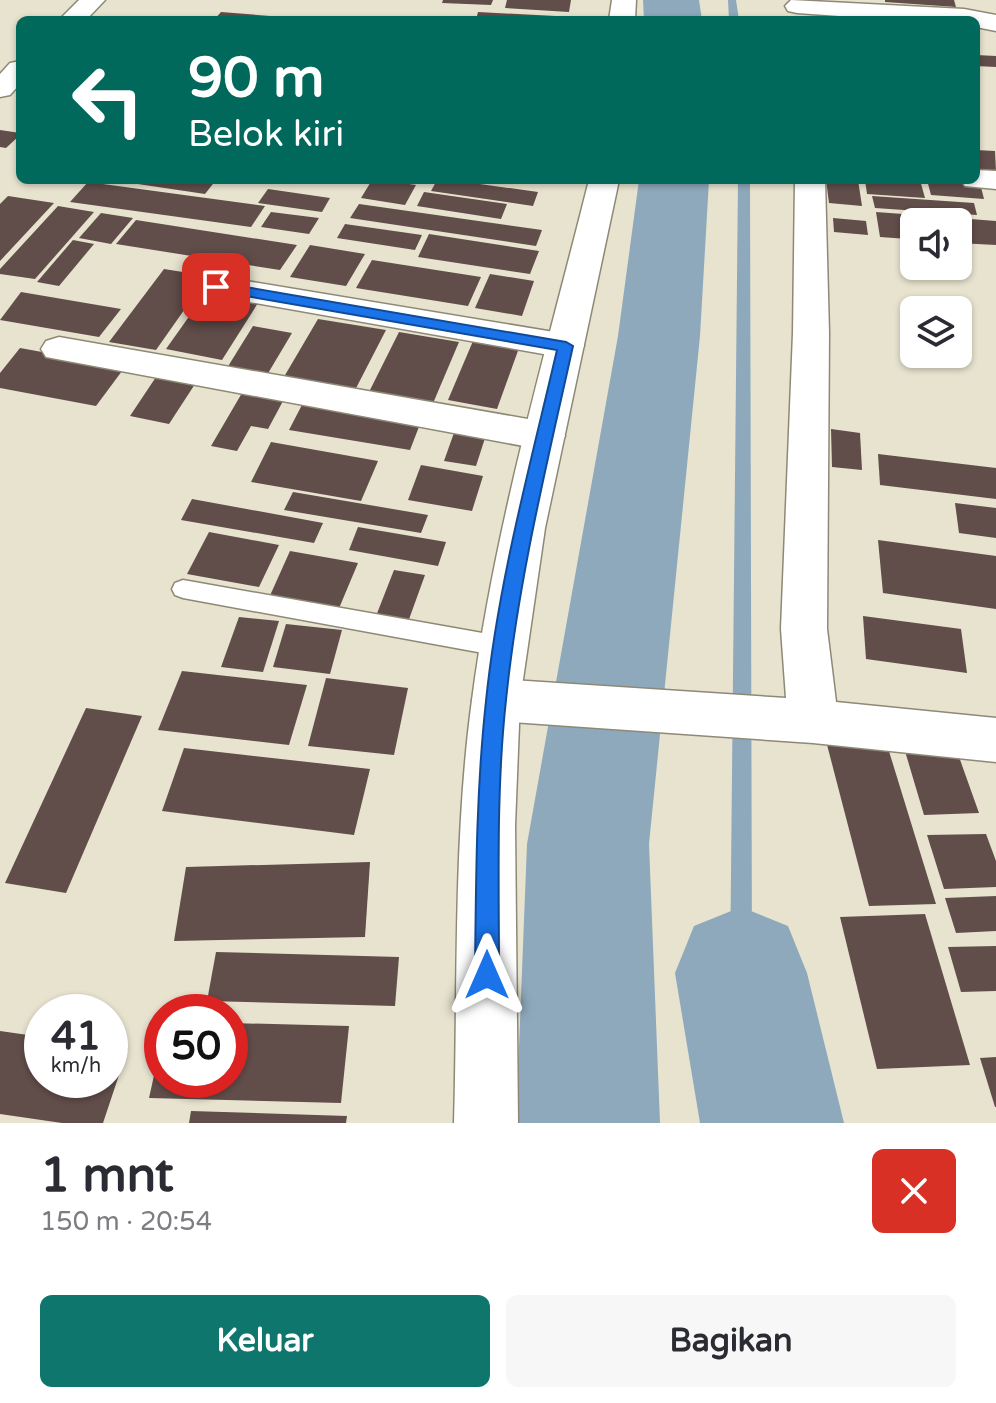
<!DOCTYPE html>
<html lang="id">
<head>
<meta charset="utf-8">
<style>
	:root { --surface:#fff; --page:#f7f7f7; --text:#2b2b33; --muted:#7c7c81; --accent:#0f766e }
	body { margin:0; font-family:"Varela Round",sans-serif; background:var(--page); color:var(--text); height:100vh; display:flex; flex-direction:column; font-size:30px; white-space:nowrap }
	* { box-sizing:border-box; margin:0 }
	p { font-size:26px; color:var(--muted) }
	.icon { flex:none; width:44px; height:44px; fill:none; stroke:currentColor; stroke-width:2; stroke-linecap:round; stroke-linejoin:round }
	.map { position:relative; height:1123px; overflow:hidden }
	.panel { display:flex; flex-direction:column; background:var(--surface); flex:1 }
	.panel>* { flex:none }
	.banner { position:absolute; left:16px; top:16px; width:964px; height:168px; border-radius:12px; box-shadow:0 2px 6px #0004; background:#00695c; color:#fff; overflow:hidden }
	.buttons { position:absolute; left:900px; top:208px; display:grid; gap:16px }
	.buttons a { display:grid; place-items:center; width:72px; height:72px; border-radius:12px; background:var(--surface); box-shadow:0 2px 6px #0004; font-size:40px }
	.speed { position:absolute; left:24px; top:994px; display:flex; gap:16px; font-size:40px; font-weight:700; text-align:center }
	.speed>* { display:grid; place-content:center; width:104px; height:104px; border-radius:50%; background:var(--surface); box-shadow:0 2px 6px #0004; line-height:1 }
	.speed small { font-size:20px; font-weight:400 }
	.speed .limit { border:12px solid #d22; background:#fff; color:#111 }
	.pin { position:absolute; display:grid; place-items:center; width:68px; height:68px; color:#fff; margin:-34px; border-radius:16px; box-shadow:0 4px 12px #0006 }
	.me { position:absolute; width:88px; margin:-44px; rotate:0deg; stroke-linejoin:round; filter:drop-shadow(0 0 6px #0008) }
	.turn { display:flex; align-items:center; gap:28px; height:168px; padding:0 40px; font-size:36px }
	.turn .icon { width:104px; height:104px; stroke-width:2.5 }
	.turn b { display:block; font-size:56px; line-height:68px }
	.round { display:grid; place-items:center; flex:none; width:84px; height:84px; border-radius:12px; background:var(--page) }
	.summary { display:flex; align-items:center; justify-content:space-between; height:136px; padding:0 40px }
	h1 { font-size:48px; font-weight:700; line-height:60px }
	.action { display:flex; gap:16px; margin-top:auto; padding:16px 40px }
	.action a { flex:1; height:92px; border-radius:12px; background:var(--accent); color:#fff; font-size:32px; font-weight:700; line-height:92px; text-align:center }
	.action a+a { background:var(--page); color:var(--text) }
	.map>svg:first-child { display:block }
</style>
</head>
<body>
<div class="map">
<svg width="996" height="1123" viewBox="0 0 996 1123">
	<rect width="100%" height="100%" fill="#e7e3cf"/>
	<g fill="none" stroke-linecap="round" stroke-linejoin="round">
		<g fill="#8ea9bc" fill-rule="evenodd">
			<polygon points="728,0 736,0 739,20 729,20"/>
			<polygon points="738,180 750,180 752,973 748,980 741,984 734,980 730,973"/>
		</g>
		<g fill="#8ea9bc" fill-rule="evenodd">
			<polygon points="643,0 699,0 702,20 644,20"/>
			<polygon points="639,180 709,180 700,336 649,844 660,1123 516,1123 527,844 618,336"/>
			<polygon points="741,907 788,926 807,973 844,1123 700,1123 675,973 694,926"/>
		</g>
	</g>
	<g fill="#614d4a">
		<polygon points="443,0 493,0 491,5 442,3"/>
		<polygon points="507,0 571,0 569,12 505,8"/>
		<polygon points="885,0 954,0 956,7 885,2"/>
		<polygon points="221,12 270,16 267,20 214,20"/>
		<polygon points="478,12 574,17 574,20 476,20"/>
		<polygon points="976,55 996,56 996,67 976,66"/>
		<polygon points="0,130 20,133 20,135 6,148 0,147"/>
		<polygon points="976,150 995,151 996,171 976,170"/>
		<polygon points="134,180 216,180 205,194 131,183"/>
		<polygon points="372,180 381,180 416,185 405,205 361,198"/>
		<polygon points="437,180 451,180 538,192 533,206 431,191"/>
		<polygon points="826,180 858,180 862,206 829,203"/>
		<polygon points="865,180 920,180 925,198 867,194"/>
		<polygon points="927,180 980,183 984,199 931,195"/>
		<polygon points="88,182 265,206 251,227 70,202"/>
		<polygon points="268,189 330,198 322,212 258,203"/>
		<polygon points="424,192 507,204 501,219 417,206"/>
		<polygon points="8,196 54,203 0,261 0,204"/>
		<polygon points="872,196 974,203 977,215 875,208"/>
		<polygon points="359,204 542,230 536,246 350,218"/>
		<polygon points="58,206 94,212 35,279 0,274 0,269"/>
		<polygon points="271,212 319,218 309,234 261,227"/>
		<polygon points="876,212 903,214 908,239 880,237"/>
		<polygon points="101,213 133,218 111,244 79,238"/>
		<polygon points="906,214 996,221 996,245 958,243 958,222 914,222 914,239 911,239"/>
		<polygon points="833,218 866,221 868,235 834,232"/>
		<polygon points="136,220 297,245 280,270 116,244"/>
		<polygon points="345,224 422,235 415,250 337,238"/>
		<polygon points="429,234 539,251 530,274 418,257"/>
		<polygon points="73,240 94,244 59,286 37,282"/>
		<polygon points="310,245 365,254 346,286 290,277"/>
		<polygon points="372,260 481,277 468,306 356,288"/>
		<polygon points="164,269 208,276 156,350 109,342"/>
		<polygon points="490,274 534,281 522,316 475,308"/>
		<polygon points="21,292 121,309 99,337 0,320"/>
		<polygon points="205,294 258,303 222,360 166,349"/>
		<polygon points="318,319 386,330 353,394 281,382"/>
		<polygon points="253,326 292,333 267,375 227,368"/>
		<polygon points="399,332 459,342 431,408 367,396"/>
		<polygon points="473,341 519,348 497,409 448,400"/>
		<polygon points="20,348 125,367 96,406 0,388 0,373"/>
		<polygon points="158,374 197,381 169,424 130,416"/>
		<polygon points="242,393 283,401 268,429 251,426 237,451 211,446"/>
		<polygon points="304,401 422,419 410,450 289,430"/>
		<polygon points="831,429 860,433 862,470 832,467"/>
		<polygon points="455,430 486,435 476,466 444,461"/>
		<polygon points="271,442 378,461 361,501 251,482"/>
		<polygon points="878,454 996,468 996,499 880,485"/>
		<polygon points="421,465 483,476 472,511 408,500"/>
		<polygon points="293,492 428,515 421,533 284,510"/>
		<polygon points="192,499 323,523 314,543 181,520"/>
		<polygon points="955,503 996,508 996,538 959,533"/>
		<polygon points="358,527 446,542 438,566 349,550"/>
		<polygon points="209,532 279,545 259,587 187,574"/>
		<polygon points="878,540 996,556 996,609 883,593"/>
		<polygon points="290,551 358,563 337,613 268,600"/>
		<polygon points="394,570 425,575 408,622 376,616"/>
		<polygon points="863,616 961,629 967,673 866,659"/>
		<polygon points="239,617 279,621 263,672 221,667"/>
		<polygon points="286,624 342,630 330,674 273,667"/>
		<polygon points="182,671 307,685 289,745 158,730"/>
		<polygon points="326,678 408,688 394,755 308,746"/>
		<polygon points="86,708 142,716 66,893 5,883"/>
		<polygon points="884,735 936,904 869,906 825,737"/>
		<polygon points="953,740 979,813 924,815 902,741"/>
		<polygon points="184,748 370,769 354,835 162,811"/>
		<polygon points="986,834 996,861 996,887 944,889 927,835"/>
		<polygon points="370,862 365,937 174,941 186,867"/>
		<polygon points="996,896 996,931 956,933 945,898"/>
		<polygon points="925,914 970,1065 877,1069 840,917"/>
		<polygon points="996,946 996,991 961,992 948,947"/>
		<polygon points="216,952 399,957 395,1006 207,1001"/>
		<polygon points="230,1023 349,1026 341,1103 149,1098 161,1044 162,1080 230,1080"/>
		<polygon points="0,1031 42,1037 42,1080 110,1080 110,1045 128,1048 103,1123 62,1123 0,1114"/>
		<polygon points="996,1057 996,1107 995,1107 980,1058"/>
		<polygon points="191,1111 347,1116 346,1123 189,1123"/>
	</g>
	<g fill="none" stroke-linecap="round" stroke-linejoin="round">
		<g stroke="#8d8976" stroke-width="3">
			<polygon id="lane" points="183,580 505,637 513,640 517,647 513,654 505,657 183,598 175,595 172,589 175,583"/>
		</g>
		<g stroke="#8d8976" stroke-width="3">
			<g id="street">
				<polygon points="79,0 105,0 86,20 59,20"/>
				<polygon points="791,0 964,9 996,15 996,31 976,27 976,20 895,20 797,13 788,11 785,6"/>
				<polygon points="20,61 20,84 10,95 0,97 0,74 10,63"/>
				<polygon points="976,170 996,171 996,189 965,186 961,180 976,180"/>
				<polygon points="795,180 825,180 829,333 827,629 836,702 996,718 996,762 813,743 496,721 479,715 472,700 479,685 496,679 786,698 781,629 793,333"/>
				<polygon points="216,276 566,334 579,338 584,346 579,354 566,358 204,294 199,287 204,280"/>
				<polygon points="59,337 545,422 559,426 565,436 559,446 545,450 46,357 41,349 46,341"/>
			</g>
		</g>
		<g stroke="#8d8976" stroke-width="3">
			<g id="secondary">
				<polygon points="612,0 636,0 635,20 609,20"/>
				<path d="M589 180H619L545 528 520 700 515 826 518 1123H454C458 983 453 839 472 700 495 524 546 352 589 180Z"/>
			</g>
		</g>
		<use href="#lane" fill="#fff" fill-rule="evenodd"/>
		<use href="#street" fill="#fff" fill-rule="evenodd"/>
		<use href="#secondary" fill="#fff" fill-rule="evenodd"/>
	</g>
	<path fill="#1a73e8" stroke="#114b97" stroke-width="2" d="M216 282 566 342 573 346C547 463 518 581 506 700 496 791 499 883 499 975L495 983 487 987 478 983 475 975C476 883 476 792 486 701 498 583 530 466 557 350L211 290 208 287Z"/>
</svg>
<div class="buttons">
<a><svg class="icon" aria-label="sound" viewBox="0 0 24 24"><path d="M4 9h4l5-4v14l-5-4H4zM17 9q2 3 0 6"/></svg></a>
<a><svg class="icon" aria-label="layers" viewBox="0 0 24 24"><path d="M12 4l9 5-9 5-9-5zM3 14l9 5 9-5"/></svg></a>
</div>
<div class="speed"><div>41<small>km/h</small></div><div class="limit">50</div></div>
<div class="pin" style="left:216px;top:287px;background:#d93025"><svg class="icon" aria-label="arrive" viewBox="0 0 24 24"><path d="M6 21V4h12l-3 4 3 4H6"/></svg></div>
<svg class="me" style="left:487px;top:975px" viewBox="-20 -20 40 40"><path d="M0-17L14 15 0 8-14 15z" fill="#1a73e8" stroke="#fff" stroke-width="4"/></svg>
<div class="banner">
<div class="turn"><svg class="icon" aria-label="left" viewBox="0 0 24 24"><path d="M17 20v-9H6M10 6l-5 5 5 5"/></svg><div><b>90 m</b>Belok kiri</div></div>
</div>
</div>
<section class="panel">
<div class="summary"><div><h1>1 mnt</h1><p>150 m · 20:54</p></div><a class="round" style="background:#d93025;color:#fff"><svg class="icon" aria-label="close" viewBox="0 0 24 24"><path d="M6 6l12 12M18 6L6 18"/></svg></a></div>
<div class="action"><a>Keluar</a><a>Bagikan</a></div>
</section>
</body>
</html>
